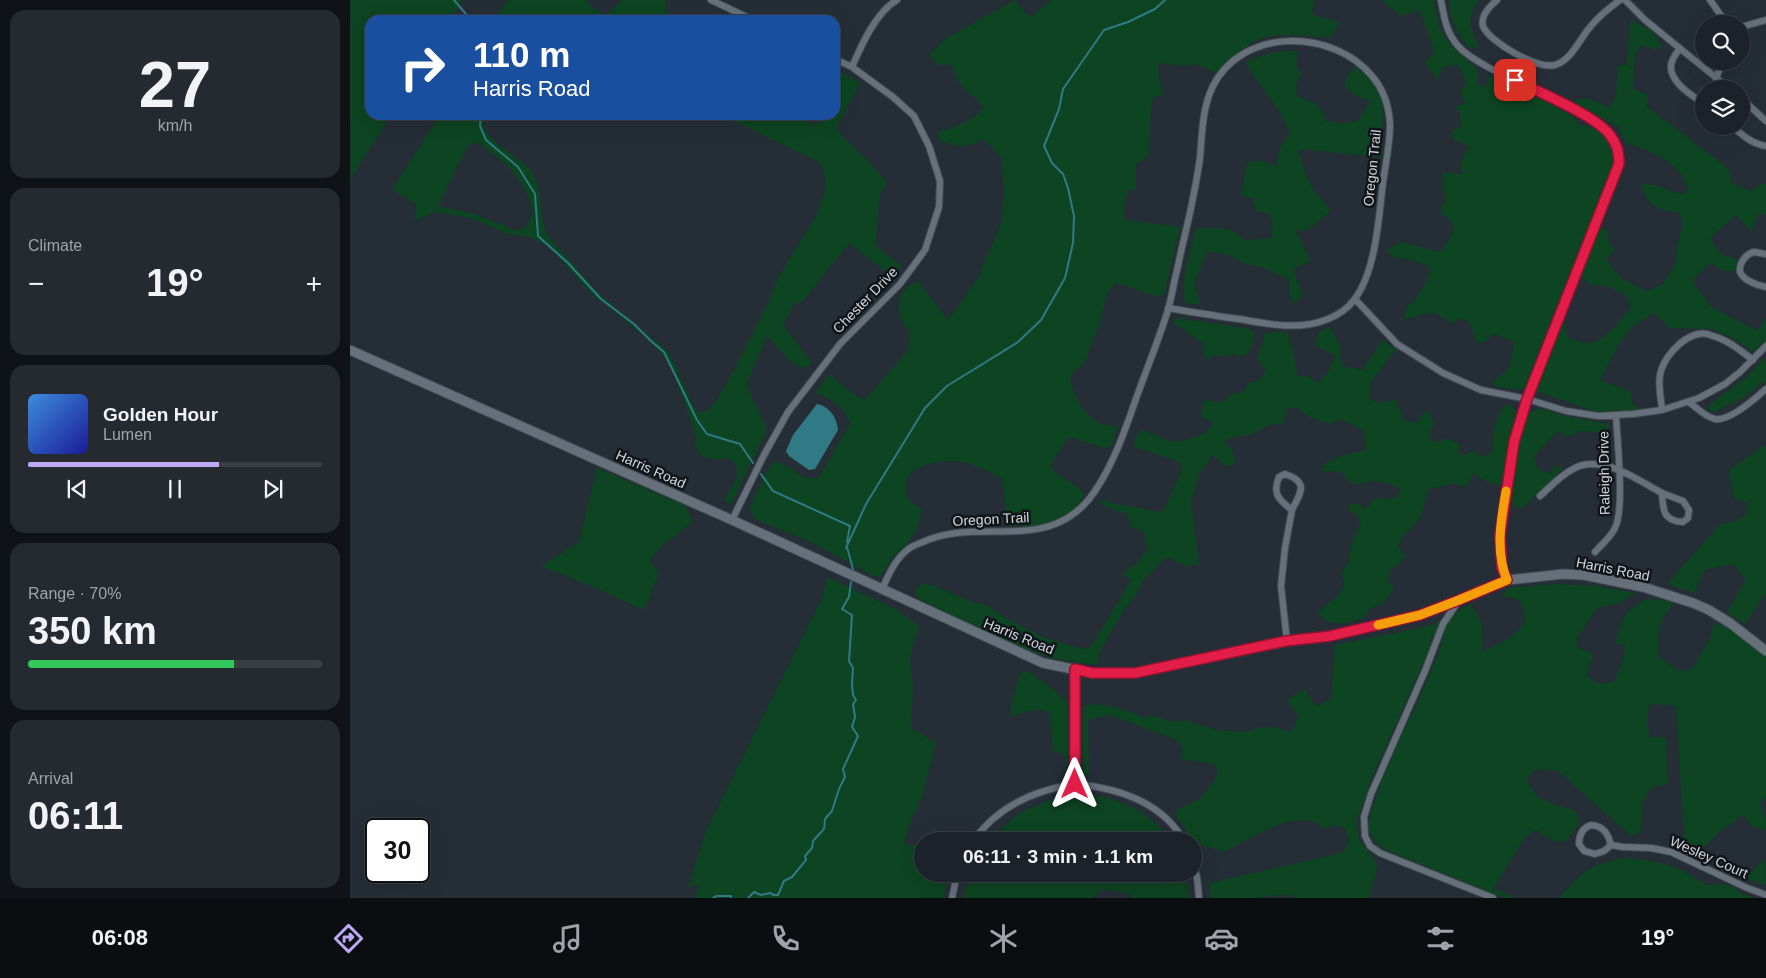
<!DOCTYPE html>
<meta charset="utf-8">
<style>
:root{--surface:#1c2229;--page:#252a31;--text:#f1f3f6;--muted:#a0a4a8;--line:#3a3f46;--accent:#bfa8f4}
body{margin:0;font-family:Helvetica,sans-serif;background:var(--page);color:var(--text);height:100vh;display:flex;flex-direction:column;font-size:19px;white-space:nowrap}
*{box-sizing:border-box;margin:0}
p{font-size:16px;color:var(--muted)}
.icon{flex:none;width:28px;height:28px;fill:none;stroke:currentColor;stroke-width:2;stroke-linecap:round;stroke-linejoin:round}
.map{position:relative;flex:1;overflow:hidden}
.side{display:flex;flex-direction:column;gap:10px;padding:10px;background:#0f1317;width:350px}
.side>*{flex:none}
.top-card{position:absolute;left:15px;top:15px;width:475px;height:105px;border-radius:15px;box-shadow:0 5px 20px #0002,0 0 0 1px var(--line);background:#1a4fa0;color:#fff;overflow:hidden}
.tools{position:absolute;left:1345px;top:15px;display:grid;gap:10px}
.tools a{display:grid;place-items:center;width:55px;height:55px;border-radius:50%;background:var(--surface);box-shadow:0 5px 20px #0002,0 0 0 1px var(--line);font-size:25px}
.speed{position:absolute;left:15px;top:818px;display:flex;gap:10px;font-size:25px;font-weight:700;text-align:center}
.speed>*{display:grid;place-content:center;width:65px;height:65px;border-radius:50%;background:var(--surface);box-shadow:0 5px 20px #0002,0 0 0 1px var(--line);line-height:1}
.speed .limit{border:2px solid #111;border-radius:8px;background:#fff;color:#111}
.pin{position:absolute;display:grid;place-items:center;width:42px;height:42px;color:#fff;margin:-21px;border-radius:10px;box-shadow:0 2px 8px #0006}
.me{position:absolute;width:55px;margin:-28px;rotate:0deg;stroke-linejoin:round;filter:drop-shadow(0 0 4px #0008)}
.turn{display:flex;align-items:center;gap:18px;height:105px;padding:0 25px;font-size:22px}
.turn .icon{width:65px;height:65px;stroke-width:2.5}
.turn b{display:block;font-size:35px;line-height:42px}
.big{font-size:38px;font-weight:700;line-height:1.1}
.side .card{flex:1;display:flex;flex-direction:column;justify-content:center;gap:8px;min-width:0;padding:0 18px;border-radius:15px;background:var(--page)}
.side .dial{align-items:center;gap:0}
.dial b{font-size:65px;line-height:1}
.song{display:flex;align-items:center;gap:15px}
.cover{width:60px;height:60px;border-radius:8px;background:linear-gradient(135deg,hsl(210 70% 55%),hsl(240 70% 35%))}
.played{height:5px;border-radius:2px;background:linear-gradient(90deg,var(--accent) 65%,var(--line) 65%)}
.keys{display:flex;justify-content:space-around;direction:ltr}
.heat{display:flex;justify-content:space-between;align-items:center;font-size:28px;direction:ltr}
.charge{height:8px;border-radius:4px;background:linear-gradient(90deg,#34c759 70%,var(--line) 0)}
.trip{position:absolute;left:564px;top:832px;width:288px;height:50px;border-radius:25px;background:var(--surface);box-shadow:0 5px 20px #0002,0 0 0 1px var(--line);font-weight:700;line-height:50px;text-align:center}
.tab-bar{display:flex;height:80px;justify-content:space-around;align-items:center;background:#0b0e10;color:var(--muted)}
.tab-bar .icon{width:35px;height:35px}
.tab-bar .on{color:var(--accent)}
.tab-bar b{font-size:22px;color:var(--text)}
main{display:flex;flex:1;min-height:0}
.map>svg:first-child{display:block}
</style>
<main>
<section class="side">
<div class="card dial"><b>27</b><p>km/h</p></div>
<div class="card"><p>Climate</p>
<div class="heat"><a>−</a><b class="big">19°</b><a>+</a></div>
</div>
<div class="card">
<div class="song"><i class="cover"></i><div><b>Golden Hour</b><p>Lumen</p></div></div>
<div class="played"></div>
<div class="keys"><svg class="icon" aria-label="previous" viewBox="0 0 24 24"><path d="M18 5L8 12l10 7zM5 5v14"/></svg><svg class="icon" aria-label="pause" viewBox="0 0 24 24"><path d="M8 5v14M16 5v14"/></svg><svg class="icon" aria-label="next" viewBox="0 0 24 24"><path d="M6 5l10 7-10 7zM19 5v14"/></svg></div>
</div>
<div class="card"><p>Range · 70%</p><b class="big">350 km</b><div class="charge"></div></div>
<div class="card"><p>Arrival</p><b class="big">06:11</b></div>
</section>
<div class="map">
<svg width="1416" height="898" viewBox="0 0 1416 898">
<rect width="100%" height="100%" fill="#252e37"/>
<!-- green -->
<path fill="#0d4421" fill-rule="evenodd" d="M 0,0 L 113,0 L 100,20 L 20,20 L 20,115 L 41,115 L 0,180 Z
M 158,0 L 237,0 L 240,6 L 255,15 L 273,0 L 315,0 L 317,20 L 144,20 Z
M 665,0 L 676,14 L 682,16 L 701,0 L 965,0 L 962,12 L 964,15 L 990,22 L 980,38 C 961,36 936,33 917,37 C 897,41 880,60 866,73 L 846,64 L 834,66 L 808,63 L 809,78 L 813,94 L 803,98 L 800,121 L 799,155 L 786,164 L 786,189 L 778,191 L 774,208 L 774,220 L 830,227 L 814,294 L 808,297 L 767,283 L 758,291 L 750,322 L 735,362 L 720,376 C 723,393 731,413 749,423 C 754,425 762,426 768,427 L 761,446 L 755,448 L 719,437 L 705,457 L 700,468 L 735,493 L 726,508 L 704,521 L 684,526 L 658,526 L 652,479 C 640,472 620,462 605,461 C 589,461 560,464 556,483 C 555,489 555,495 560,501 C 563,504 569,507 572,510 L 566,531 L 556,545 L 545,555 L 529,577 L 523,576 L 465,544 L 405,519 L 399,508 L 416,473 L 425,461 L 437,466 L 453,477 L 468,479 L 500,424 C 493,405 484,400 465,393 L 479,374 L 503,394 L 515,400 L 558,350 L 560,332 C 545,314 543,291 568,281 L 598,320 L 627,280 L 652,221 L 654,191 L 652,158 L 633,139 C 620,148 603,148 589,140 L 588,132 C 606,126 621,122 634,107 L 608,82 L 602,65 L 588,65 L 579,55 L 598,37 Z
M 1031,0 L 1083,0 L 1090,29 L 1101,46 L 1128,70 L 1127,85 L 1137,86 L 1138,75 L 1160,87 L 1181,93 L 1222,116 L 1229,125 L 1242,127 L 1253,135 L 1262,147 L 1264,159 L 1261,171 L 1186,358 L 1175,390 L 1145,387 L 1142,383 L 1159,368 L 1165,342 L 1144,334 L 1134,342 L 1127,343 L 1119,322 L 1109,318 L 1101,324 C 1079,305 1079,315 1055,319 L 1054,314 L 1058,305 L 1063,303 L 1077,280 L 1081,267 L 1054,258 L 1044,258 L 1036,250 L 1051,242 L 1089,252 C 1095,246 1107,232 1102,222 C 1100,219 1095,216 1092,214 L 1091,206 L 1097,201 L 1092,188 L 1093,172 L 1112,175 L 1111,162 L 1119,146 L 1103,139 L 1102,131 L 1111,127 L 1110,114 L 1105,106 L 1116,104 L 1111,95 L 1112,88 L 1117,84 L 1108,65 L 1093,67 L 1088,80 L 1075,63 L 1085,51 L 1069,10 L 1051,16 Z
M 1100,0 L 1129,0 C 1116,19 1120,27 1129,47 L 1119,48 C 1108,34 1098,19 1100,0 Z
M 1280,20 L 1300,29 L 1312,46 L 1306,50 L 1291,45 L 1285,55 L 1283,89 L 1298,95 L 1296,106 L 1379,169 L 1382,183 L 1401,191 L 1410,184 L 1416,184 L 1416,215 L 1408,213 L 1401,232 L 1386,215 L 1360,238 L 1370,254 L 1388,260 L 1387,271 L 1371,270 L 1360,263 L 1342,280 L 1360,306 L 1408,331 L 1416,316 L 1416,339 L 1405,352 L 1380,337 L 1362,329 L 1320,328 L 1304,313 L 1283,326 L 1270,342 L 1250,380 L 1281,392 L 1283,405 L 1295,409 L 1246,412 L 1186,391 L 1199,352 L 1213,319 L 1218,338 C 1223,339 1229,342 1234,343 C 1254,345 1270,321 1281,307 L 1277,296 L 1257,286 L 1241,285 L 1230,276 L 1250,227 L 1258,231 L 1258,242 L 1265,249 L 1256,259 L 1271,278 L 1296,291 L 1313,284 L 1326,263 L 1327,246 L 1333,225 L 1330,212 C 1308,213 1298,204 1290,184 L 1306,185 L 1322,192 L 1334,194 L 1338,188 C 1329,161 1301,151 1276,143 L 1268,127 L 1223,102 C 1235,93 1248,103 1260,108 L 1266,95 L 1268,66 L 1277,65 Z
M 948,50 L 946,65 L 951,74 L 946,85 L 948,97 C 962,102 972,104 975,121 L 992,123 L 1007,121 L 1021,101 L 1006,96 L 994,86 L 999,74 L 1005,67 C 1015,74 1027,83 1031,95 C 1035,107 1032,143 1032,157 L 948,149 L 954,170 L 963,189 L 981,211 L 956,231 L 945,229 L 961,261 L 943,269 L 953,296 L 943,304 L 940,296 L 939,280 L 917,269 L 893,263 L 879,255 L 857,251 L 844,284 L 851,305 L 835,303 C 829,279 841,252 846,228 L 867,228 L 881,230 L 895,240 L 921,238 L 923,223 L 919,214 L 906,211 L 902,197 L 891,197 L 897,162 L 913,161 L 926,167 L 930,147 L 940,133 L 931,114 L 895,63 C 913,52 928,52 948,50 Z
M 492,72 L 510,83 L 486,128 L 495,139 L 517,160 L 537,182 L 530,195 L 525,245 L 551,266 L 548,272 L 539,274 L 499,243 L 451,303 L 445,302 L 433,325 L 462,363 L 454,369 L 441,362 L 417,336 L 396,385 L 417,429 L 381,505 L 374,500 L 387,478 L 387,465 L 378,458 L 367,460 L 353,457 L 345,447 L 346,438 L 340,418 L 322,369 L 315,358 L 298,339 L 240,292 L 198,246 L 178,236 L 168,236 L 156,233 L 120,218 L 93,213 L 85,214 L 87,207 L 81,214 L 64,221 L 66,204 L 42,190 L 90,115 L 133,115 C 128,140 168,154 181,171 C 195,190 187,218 199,237 L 249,294 L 314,348 L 322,358 L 343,406 L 348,412 L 357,411 L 365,403 L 382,374 L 419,301 L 429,276 L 468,213 L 474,194 L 476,180 L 472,165 L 465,160 L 371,115 L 445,115 L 463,125 L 469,123 L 473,115 L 485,115 L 485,87 ZM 127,142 C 153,160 177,180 183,214 L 177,225 L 172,229 L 164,230 L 125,214 L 88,206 L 118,145 Z
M 827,318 L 896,328 L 904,332 L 903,343 L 898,353 L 890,357 L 885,354 L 873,356 L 864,355 L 858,360 L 853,353 L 853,344 L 823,322 Z
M 980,327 L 990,345 L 990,359 L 993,366 L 1012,370 L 1032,340 L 1046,349 L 1020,384 L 1019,398 L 1027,403 L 1046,400 L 1054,421 L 1068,422 L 1074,411 L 1080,413 L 1084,425 L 1079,433 L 1082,441 L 1089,442 L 1095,438 L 1110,444 L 1108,455 L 1114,455 L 1123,451 L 1133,457 L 1143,451 C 1141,434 1146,420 1154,405 L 1161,405 L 1167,414 L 1158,448 L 1151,485 L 1139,483 L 1123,473 L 1117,487 L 1101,483 L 1090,487 L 1079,488 L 1070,518 L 1054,535 L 1048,546 L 1056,557 L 1040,571 L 1038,579 L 1044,589 L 1033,604 L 1020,608 L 1014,618 C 996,623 981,629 968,613 L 980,601 L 988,597 L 995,584 L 991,575 L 998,562 L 1001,546 L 1011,521 L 1006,514 L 998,510 L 999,504 L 1007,503 L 1016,509 L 1025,498 L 1044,499 L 1051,489 C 1045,487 1039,483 1032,482 C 1013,478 1005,494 991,472 L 971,471 L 974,464 L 987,457 L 1015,450 L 1016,439 L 1013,430 L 988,419 L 981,424 L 961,418 L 946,407 L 937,409 L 933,424 L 919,425 L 900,435 L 879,438 L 874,442 L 882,449 L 886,462 L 879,467 L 873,464 L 862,454 L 858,462 L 849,474 L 841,503 L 849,565 L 835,566 L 816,557 L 793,581 L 785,597 L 773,611 L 750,651 L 748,664 C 683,663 625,625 568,598 L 564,592 L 572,583 L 584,586 L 622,602 L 635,604 L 654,617 L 693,637 L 732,649 L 741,647 L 781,580 L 772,574 L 787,563 L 798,548 L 793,531 L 782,528 L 777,514 L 756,507 L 749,502 L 754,500 C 767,505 773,505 786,507 C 797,509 801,513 813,511 L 832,470 L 830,462 L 784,447 L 784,438 L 792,430 C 802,432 813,440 822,441 C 834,443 858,434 864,423 L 851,416 L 854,400 L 872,403 L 881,394 L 893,392 L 899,383 L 908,381 L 916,371 L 907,359 L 915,333 L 937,332 L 945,359 L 947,375 L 960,377 L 968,383 L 977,373 L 986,356 L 965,345 L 968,333 Z
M 1416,357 L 1416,380 C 1398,395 1385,404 1363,412 L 1358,410 L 1359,405 L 1396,377 Z
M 1186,409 L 1196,409 L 1210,415 L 1258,424 L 1258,433 L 1230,431 L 1218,437 L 1208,431 L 1184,456 L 1187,468 L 1201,474 L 1206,465 L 1213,469 L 1172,508 L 1162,506 C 1161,474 1167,444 1176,414 Z
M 1416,444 L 1416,593 L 1395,624 L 1377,612 L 1396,580 L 1383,564 L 1354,570 L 1344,593 L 1317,584 L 1370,524 L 1383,522 L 1396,515 L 1397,502 L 1384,499 L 1379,470 Z
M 247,468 L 336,506 L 343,522 L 314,544 L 299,561 L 308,571 L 308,576 L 294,610 L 243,587 L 191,566 L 229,542 Z
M 477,577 L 547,610 L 569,626 L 560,657 L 563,687 L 561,728 L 586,743 L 572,796 L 558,827 L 554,843 L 572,849 L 572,874 L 597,874 L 594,898 L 345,898 L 350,884 L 338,888 L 356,831 L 473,596 Z
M 1203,584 L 1248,586 L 1285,593 L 1270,603 L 1247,608 L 1228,636 L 1226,647 L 1243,654 L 1237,676 L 1248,684 L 1264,682 L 1274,657 L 1275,645 L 1265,644 L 1272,621 L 1278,612 L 1293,600 L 1307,599 L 1323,603 C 1308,626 1306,629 1309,657 L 1328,670 L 1341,670 L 1358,643 L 1365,622 L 1380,630 L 1416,657 L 1416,796 L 1410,803 L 1416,822 L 1416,830 L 1403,827 L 1393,815 L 1368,833 L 1347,854 L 1335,850 L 1326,706 L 1300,704 L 1297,723 L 1300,737 L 1316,738 L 1318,784 L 1301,788 L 1292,804 L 1291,831 L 1282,837 L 1208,771 L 1186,769 L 1176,779 L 1185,795 L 1203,804 L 1226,811 L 1230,823 L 1216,841 L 1205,842 L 1186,830 L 1174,838 L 1144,888 L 1165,898 L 1154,898 L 1041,852 C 1030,846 1021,841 1019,828 C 1018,819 1023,807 1026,798 C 1039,757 1061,719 1078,679 C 1084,665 1091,650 1094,635 L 1082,636 L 1078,652 L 1022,777 L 1006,821 L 1009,839 L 1028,865 L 1019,898 L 947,898 C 937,891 919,897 908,898 C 893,898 877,898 861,898 L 859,883 L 979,856 L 994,851 L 999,840 L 995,828 L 983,825 L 974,829 C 971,827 968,823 964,822 C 940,812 896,841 874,852 L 847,844 L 825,816 L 828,809 L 850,799 L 864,781 L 868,771 L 864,764 L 831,759 L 833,749 L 827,740 L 759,715 L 738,720 L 739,774 L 733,775 L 733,706 L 742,704 L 759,706 L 776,710 L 791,717 L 804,716 L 823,722 L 835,720 L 866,730 L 898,732 L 910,727 L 923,727 L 941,732 L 949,717 L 937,701 L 945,694 L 956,689 L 961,700 L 967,706 L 981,699 L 985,645 L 1082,625 L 1121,604 L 1132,623 L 1133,652 L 1163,636 L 1176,620 C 1171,601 1172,599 1151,596 L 1159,588 Z
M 678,671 L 699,686 L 717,701 L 718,770 L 712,753 L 703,751 L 700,714 C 688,706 672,713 660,717 L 662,703 L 670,673 Z
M 728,793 C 770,798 795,808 822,841 L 637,841 L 669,813 L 707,797 Z
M 1273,858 C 1301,859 1333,866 1355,885 L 1377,884 L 1395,895 L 1406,898 L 1209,898 C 1233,873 1237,865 1273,858 Z
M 1415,860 L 1416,885 L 1394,878 Z
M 620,874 L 835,874 L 839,898 L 781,898 L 780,894 L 753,889 L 742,898 L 613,898 Z"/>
<!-- water -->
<path fill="#307a86" d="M 467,404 C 479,406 487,418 488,430 L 465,469 L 459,470 L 439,456 L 436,451 L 443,435 Z"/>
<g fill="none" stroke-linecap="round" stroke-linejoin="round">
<!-- stream -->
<path stroke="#307a86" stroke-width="2" d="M 104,0 L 121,20
M 131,115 L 130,126 L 136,140 L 168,167 L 185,194 L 188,236 L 218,263 L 251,299 L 284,324 L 301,341 L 314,352 L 347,420 L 357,434 L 390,444 L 403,463
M 411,474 L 423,491 L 500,526 L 497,542
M 497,547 L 503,569
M 496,548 L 516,504 L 575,408 L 597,386 L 668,342 L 691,320 L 715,278 L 723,243 L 724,216 L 718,188 L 713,174 L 702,163 L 694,146 L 709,109 L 713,89 L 754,30 L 778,22 L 805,9 L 815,0
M 363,898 L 366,896 L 381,896 L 381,898
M 398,898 L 404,892 L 411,895 L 420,893 L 424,895 L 428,895 L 434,881 L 442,877 L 456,860 L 455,856 L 462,848 L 463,841 L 474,829 L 475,819 L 482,811 L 489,789 L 495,777 L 493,769 L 508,736 L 502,727 L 505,717 L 503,704 L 506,700 L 503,695 L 502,683 L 503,668 L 499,661 L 502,615 L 492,609 L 499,597 L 501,582"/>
<!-- minor casing -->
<g stroke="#444c53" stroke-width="8">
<path id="minor" d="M 361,0 L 403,20
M 1091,0 C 1094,17 1096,32 1108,46 C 1140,81 1261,107 1269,152 C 1270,159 1268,167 1266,174 L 1177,399 L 1164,442 L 1150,536 L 1152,568 L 1157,580
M 1147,0 C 1140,6 1130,16 1133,26 C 1139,42 1188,70 1205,65 C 1222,60 1230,38 1241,26 C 1249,16 1259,8 1270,0
M 1275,0 L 1295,20 L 1380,89
M 1360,0 L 1377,24
M 1391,27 L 1416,20
M 1330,48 C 1327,53 1321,59 1321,66 C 1320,83 1342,95 1354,104
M 502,67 C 511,46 526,12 547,0
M 1366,78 L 1373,61
M 1391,98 L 1416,121
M 1382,126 C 1392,135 1402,144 1416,146
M 1416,254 C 1413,254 1407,252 1404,252 C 1395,254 1387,266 1391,274 C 1396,282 1408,285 1416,287
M 1005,299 L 1047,344 L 1093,373 L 1131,390 L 1177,399 L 1216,411 L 1248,416 L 1283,414 L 1312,410 L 1349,398 L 1375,384 L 1390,372 L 1416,346
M 1339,402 C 1347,408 1355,417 1365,419 C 1379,422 1406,398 1416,389
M 1312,410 C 1311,398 1308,386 1310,375 C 1313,358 1331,338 1348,334 C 1353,333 1359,334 1363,336 C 1378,340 1391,351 1403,360
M 935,474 C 959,482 951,492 942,510 C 929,500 922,494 929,477 Z
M 1312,493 L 1333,501 L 1339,510 L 1338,518 L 1333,522 C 1313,521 1313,510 1312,493 Z
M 1190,496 C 1200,487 1211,475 1223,469 C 1252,453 1287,480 1312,493
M 382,520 L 414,455 L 438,412 L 490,344 L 550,284 L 575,250 L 589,207 L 590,181 L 579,146 L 564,116 L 543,97 L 502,67 L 485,59
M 1245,552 C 1251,545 1261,537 1265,528 C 1275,508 1267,440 1266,415
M 532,589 C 538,576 545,560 556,551 C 560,547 567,544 573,542 C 632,515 701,557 745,491 C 764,463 776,428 787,396 C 797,368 809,339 818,310 C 822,296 824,281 828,266 C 832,245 838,224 842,203 C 845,188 848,173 850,158 C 852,135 852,110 862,88 C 891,27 982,28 1022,76 C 1034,90 1039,105 1040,124 C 1040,143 1036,163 1033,182 C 1029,216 1026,272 1004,300 C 998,308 988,315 978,319 C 949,331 919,324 889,319 C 865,316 842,312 818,308
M 1109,600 L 1093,624 L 1075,671 L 1021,794 L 1014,817 L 1015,836 L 1020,846 L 1030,853 L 1143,898
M 937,641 L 931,586 L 935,548 L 942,510
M 725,669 L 725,784 C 768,788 812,802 834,841
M 1241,825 C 1254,826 1258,834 1261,845 L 1254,851 L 1245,854 L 1234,851 L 1229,844 C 1229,835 1232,828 1241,825 Z
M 623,841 C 648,806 684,790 725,784
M 1261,845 L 1273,847 L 1301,848 L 1321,852 L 1395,887 L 1416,895
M 842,862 L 847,877 L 849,898
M 602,898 L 607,874"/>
</g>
<!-- tertiary casing -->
<g stroke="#444c53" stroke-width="11">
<path id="tertiary" d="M 0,350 L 382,520 L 693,663 L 742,673 L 785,673 L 937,641 L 980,636 L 1070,615 L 1109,600 L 1157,580 L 1213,574 L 1234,575 L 1293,587 L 1343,603 L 1359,610 L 1380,623 L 1416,651"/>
</g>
<!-- minor -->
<use href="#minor" stroke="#66707b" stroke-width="6"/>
<!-- tertiary -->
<use href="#tertiary" stroke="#66707b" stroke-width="9"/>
</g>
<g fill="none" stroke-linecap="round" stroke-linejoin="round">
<!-- route casing -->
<g stroke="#92132f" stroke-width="12">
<path id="route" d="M 725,784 L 725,669 L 742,673 L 785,673 L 936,641 L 980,636 L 1070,615 L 1109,600 L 1157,580 L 1152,568 L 1150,536 L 1164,442 L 1177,399 L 1269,164 C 1269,152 1267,144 1260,135 C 1245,115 1188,92 1165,80"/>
</g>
<!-- route -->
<use href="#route" stroke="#e11d48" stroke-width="9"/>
<!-- slow -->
<path stroke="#f59e0b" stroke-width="9" d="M 1028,625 L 1070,615 L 1109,600 L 1157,580 C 1145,551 1151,520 1156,491"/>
</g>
<g text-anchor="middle" stroke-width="5" stroke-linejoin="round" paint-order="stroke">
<!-- street labels -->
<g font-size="14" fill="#d0d6dc" stroke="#11151a">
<text transform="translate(1022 168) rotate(-84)" y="5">Oregon Trail</text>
<text transform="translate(515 300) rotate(-46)" y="5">Chester Drive</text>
<text transform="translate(301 469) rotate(24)" y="5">Harris Road</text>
<text transform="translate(1254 473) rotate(-91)" y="5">Raleigh Drive</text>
<text transform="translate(641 519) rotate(-3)" y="5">Oregon Trail</text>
<text transform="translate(1263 569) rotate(11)" y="5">Harris Road</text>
<text transform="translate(669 636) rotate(22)" y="5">Harris Road</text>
<text transform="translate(1359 857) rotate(24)" y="5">Wesley Court</text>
</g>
</g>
</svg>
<div class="tools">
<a><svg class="icon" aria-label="search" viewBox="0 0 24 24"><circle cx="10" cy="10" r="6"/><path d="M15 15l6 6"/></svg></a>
<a><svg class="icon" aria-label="layers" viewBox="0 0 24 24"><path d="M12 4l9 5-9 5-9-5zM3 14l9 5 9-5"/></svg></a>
</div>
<div class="speed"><div class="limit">30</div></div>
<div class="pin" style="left:1165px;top:80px;background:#d93025"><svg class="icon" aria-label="arrive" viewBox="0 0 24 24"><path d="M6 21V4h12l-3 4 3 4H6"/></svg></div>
<svg class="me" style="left:725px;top:784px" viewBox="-20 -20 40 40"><path d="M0-17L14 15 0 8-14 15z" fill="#e11d48" stroke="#fff" stroke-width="4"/></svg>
<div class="trip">06:11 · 3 min · 1.1 km</div>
<div class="top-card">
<div class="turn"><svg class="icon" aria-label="right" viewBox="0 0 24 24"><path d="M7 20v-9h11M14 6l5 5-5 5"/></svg><div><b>110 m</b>Harris Road</div></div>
</div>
</div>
</main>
<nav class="tab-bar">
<b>06:08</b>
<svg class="icon on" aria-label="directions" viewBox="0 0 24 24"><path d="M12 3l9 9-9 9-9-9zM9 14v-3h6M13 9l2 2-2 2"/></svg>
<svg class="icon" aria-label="music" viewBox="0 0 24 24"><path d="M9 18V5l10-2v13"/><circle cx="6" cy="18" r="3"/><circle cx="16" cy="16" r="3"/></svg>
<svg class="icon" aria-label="phone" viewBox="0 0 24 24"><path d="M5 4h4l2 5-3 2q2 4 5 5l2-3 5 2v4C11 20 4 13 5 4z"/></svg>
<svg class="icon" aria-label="climate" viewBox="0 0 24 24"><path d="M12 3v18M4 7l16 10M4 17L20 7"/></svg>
<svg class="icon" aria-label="car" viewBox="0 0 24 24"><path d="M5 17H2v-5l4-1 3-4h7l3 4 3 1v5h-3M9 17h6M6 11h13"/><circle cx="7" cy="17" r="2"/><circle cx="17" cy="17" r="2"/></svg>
<svg class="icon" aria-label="filters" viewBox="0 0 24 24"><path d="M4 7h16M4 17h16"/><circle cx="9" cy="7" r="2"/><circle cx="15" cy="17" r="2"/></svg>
<b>19°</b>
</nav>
